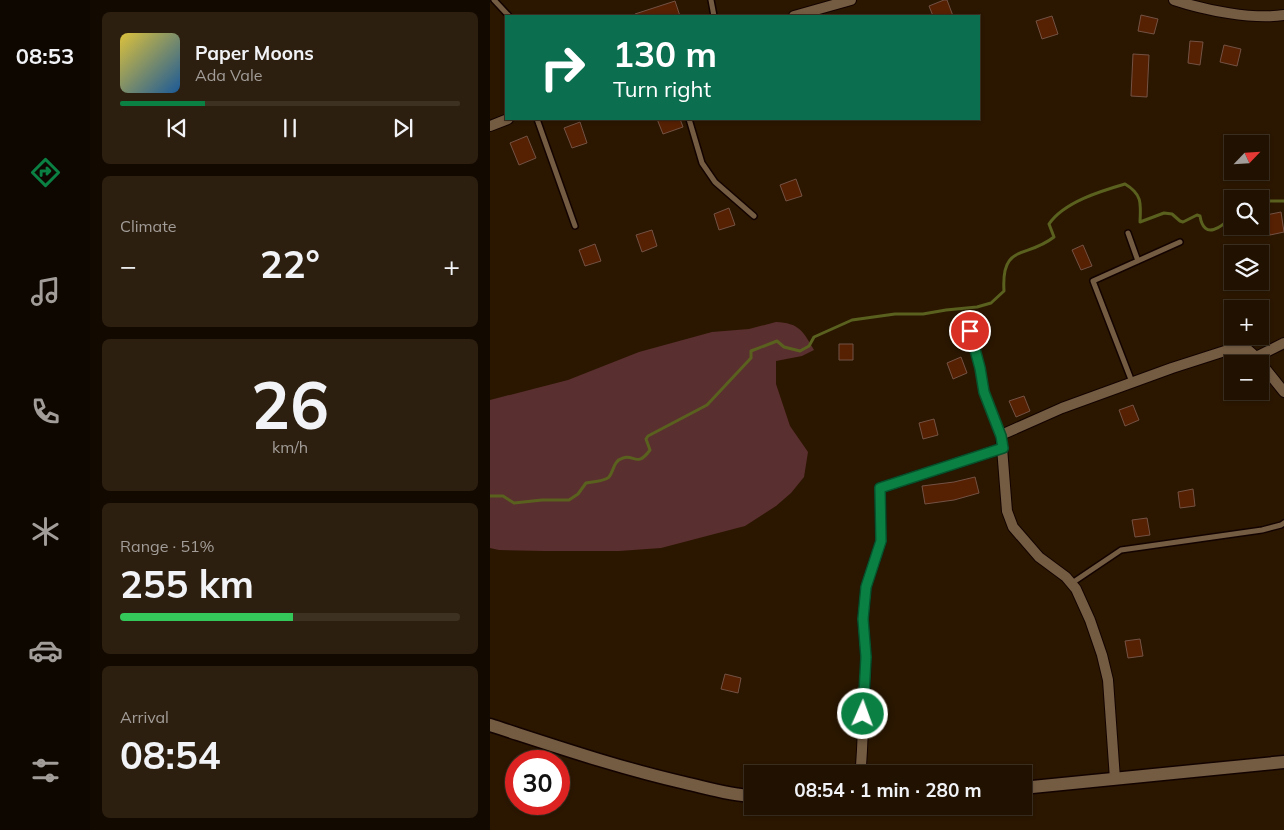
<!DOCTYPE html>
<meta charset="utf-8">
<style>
:root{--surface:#201100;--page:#2d1f0f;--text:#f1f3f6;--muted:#a29d99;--line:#3d3122;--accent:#0b8043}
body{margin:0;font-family:Mulish,sans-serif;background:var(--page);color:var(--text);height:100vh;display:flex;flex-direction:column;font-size:19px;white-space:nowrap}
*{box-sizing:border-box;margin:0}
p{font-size:16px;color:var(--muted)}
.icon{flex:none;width:28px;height:28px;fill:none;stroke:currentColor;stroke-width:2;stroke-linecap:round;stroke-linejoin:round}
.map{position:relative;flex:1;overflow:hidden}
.side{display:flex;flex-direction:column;gap:12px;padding:12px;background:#120900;width:400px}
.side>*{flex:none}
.hud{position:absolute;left:15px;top:15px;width:475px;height:105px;border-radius:0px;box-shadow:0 1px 4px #0004,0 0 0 1px var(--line);background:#0b6e4f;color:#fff;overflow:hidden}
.needle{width:32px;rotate:65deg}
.controls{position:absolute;left:734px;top:135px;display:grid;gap:10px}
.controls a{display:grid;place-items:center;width:45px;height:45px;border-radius:0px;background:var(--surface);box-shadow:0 1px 4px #0004,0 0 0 1px var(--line);font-size:25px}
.speed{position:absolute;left:15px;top:750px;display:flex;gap:10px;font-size:25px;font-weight:700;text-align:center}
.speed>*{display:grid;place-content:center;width:65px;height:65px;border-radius:50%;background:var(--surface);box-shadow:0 1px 4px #0004,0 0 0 1px var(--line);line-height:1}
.speed .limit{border:8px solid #d22;background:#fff;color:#111}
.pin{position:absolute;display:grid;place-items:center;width:42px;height:42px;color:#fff;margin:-21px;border:2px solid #fff;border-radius:50%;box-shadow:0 1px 5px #0007}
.me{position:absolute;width:55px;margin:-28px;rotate:2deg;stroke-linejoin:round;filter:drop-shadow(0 0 4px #0008)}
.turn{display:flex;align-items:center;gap:18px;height:105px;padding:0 25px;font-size:22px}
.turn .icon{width:65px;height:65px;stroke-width:2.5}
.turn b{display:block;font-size:35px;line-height:42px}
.big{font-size:38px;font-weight:700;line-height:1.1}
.side .widget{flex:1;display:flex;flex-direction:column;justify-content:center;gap:8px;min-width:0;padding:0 18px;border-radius:8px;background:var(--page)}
.side .dial{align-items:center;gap:0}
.dial b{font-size:65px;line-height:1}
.song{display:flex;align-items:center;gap:15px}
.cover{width:60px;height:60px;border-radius:8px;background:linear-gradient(135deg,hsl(50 70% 55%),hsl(210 70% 35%))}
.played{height:5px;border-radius:2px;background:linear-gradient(90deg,var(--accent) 25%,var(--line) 25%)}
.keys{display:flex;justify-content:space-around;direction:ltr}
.heat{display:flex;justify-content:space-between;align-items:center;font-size:28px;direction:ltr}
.charge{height:8px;border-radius:4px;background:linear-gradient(90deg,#34c759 51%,var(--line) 0)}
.trip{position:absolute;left:254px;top:765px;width:288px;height:50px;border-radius:0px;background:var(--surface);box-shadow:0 1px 4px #0004,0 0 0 1px var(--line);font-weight:700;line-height:50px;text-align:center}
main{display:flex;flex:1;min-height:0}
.tab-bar{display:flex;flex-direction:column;width:90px;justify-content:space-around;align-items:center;background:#0d0700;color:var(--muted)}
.tab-bar .icon{width:35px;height:35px}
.tab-bar .current{color:var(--accent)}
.tab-bar b{font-size:22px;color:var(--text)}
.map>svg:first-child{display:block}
</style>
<main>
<nav class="tab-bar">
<b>08:53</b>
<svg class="icon current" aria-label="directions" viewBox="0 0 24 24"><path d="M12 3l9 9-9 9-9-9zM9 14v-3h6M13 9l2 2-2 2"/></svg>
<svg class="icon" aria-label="music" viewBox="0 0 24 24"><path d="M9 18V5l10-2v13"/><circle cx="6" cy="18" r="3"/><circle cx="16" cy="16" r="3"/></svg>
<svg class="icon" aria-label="phone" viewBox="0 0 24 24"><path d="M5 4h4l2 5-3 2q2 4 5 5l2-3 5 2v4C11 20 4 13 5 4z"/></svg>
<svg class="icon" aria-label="climate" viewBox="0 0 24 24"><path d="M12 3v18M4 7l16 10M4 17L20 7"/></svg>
<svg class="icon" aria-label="car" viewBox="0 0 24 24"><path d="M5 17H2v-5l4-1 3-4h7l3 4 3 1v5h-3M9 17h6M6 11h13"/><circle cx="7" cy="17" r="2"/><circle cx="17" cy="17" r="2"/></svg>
<svg class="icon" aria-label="filters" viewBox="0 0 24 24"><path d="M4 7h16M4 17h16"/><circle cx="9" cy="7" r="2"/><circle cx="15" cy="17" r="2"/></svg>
</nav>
<section class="side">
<div class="widget">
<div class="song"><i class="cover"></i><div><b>Paper Moons</b><p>Ada Vale</p></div></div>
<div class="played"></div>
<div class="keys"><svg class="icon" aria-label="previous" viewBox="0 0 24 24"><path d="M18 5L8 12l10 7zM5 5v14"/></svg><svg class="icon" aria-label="pause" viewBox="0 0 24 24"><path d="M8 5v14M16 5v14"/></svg><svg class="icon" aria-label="next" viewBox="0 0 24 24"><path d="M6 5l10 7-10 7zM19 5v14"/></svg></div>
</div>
<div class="widget"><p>Climate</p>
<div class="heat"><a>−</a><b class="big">22°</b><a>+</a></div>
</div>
<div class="widget dial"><b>26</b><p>km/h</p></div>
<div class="widget"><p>Range · 51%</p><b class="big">255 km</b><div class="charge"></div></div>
<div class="widget"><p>Arrival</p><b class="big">08:54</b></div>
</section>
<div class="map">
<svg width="794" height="830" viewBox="0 0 794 830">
<rect width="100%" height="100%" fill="#2b1700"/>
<!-- green -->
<path fill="#5a2f2f" d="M 286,322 C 309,323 313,331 324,350 L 312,356 L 286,361 L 286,384 L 300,426 L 318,452 L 314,477 L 301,493 L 286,506 L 255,526 L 171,548 L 129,551 L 55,551 L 9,550 L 0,548 L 0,400 L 78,380 L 149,352 L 222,332 L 259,329 Z"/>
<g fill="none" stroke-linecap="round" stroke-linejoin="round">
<!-- stream -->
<path stroke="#5a611f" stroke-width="3" d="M 770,201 L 794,201
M 0,496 L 13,496 L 24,503 L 52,500 L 79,500 L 88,494 L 96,483 C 103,481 114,482 119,477 C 124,471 123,461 133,458 C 144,454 147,468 160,450 L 156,439 L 158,436 L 217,405 L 261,358 L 261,351 L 287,341 L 294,347 L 310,351 L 319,346 L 324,337 L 362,320 L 405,314 L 433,314 L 456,310 L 487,307 L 501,303 L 514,291 C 511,243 536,259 564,237 L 559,224 C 574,202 611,191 635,184 C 652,194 651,203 650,222 L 674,213 L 682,214 L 690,221 L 693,222 L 707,215 L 710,216 C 714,241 732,227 742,216"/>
</g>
<!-- building -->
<path fill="#562003" stroke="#735244" d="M 454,0 L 457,0 L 463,16 L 443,16 L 439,6 Z
M 185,1 L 190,16 L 145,16 L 145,14 Z
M 651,15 L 668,19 L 664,34 L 648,31 Z
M 562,16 L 568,34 L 552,39 L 546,21 Z
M 700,41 L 713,42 L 710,65 L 698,63 Z
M 734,45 L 751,49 L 747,66 L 730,62 Z
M 643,54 L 659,55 L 657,97 L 641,96 Z
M 167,119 L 190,119 L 193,127 L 173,134 Z
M 90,122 L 97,143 L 82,148 L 74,128 Z
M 37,136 L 46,158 L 29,165 L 20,143 Z
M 306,179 L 312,196 L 296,201 L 290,185 Z
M 239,208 L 245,225 L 229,230 L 224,214 Z
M 791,212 L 794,232 L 780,235 L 776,215 Z
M 162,230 L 167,246 L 152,252 L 146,235 Z
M 105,244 L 111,261 L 95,266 L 89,250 Z
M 593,245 L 602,266 L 591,270 L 582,250 Z
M 349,344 L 363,344 L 363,360 L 349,360 Z
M 471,357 L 477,373 L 463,379 L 457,363 Z
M 534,396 L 540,411 L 526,417 L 519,401 Z
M 643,405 L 649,420 L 635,426 L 629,410 Z
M 444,419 L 448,435 L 433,439 L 429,423 Z
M 485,477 L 489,493 L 464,500 L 435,504 L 432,486 L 464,482 Z
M 703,489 L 705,506 L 690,508 L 688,492 Z
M 657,518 L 660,535 L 645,537 L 642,520 Z
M 650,639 L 653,656 L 638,658 L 635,641 Z
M 235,674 L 251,678 L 248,693 L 231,689 Z"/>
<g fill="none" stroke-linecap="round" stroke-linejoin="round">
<!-- service casing -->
<g stroke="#130300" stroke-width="8">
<path id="service" d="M 4,0 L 19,16
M 221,0 L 224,16
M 47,119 L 85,226
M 199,119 L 212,163 L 225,182 L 264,216
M 638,233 L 648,261
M 480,331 L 490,369 L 494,392 L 511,435
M 642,382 L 603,281 L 690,242
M 582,583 L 631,550 L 772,530 L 791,525 L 794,523"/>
</g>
<!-- minor casing -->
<g stroke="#130300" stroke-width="12">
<path id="minor" d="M 684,0 C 714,10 763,20 794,15
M 304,16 L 361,0
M 0,126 L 18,119
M 766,357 L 794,343
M 366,774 L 371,766 L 372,750 L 376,657 L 373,619 L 376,587 L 391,541 L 390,488 L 513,448
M 625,779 L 618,680 L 612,655 L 600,620 L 586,589 L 576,577 L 549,557 L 523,527 L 517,511 L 511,435 L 572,408 L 682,368 L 738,350 L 757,349 L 766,357 L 794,392"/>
</g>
<!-- tertiary casing -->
<g stroke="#130300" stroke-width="15">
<path id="tertiary" d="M 0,725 C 65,746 129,768 195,783 C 217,788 240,795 262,796
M 532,788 L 794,762"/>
</g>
<!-- service -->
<use href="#service" stroke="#745c42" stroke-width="5"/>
<!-- minor -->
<use href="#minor" stroke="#745c42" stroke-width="10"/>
<!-- tertiary -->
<use href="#tertiary" stroke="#745c42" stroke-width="12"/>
</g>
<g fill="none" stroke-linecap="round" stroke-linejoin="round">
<!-- route casing -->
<g stroke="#07532c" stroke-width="12">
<path id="route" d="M 373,714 L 376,657 L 373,619 L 376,587 L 391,541 L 390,488 L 513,448 L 511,436 L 494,392 L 490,368 L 480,331"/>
</g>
<!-- route -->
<use href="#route" stroke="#0b8043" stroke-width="9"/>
</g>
</svg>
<div class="controls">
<a><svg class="needle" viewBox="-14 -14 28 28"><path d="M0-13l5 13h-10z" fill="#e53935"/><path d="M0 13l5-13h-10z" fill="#a29d99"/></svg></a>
<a><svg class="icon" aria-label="search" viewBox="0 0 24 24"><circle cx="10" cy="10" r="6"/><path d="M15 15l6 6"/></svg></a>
<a><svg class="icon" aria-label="layers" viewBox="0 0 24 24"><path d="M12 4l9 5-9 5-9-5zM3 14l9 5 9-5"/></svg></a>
<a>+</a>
<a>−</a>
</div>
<div class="speed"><div class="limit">30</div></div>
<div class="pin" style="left:480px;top:331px;background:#d93025"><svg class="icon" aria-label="arrive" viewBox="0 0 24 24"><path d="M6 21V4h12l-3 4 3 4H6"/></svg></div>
<svg class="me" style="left:373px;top:714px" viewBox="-20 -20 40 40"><circle r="17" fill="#0b8043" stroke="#fff" stroke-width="3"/><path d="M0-11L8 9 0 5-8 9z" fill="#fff"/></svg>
<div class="trip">08:54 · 1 min · 280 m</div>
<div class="hud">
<div class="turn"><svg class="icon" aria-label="right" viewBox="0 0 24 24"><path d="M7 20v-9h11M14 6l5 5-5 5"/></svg><div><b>130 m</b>Turn right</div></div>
</div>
</div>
</main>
